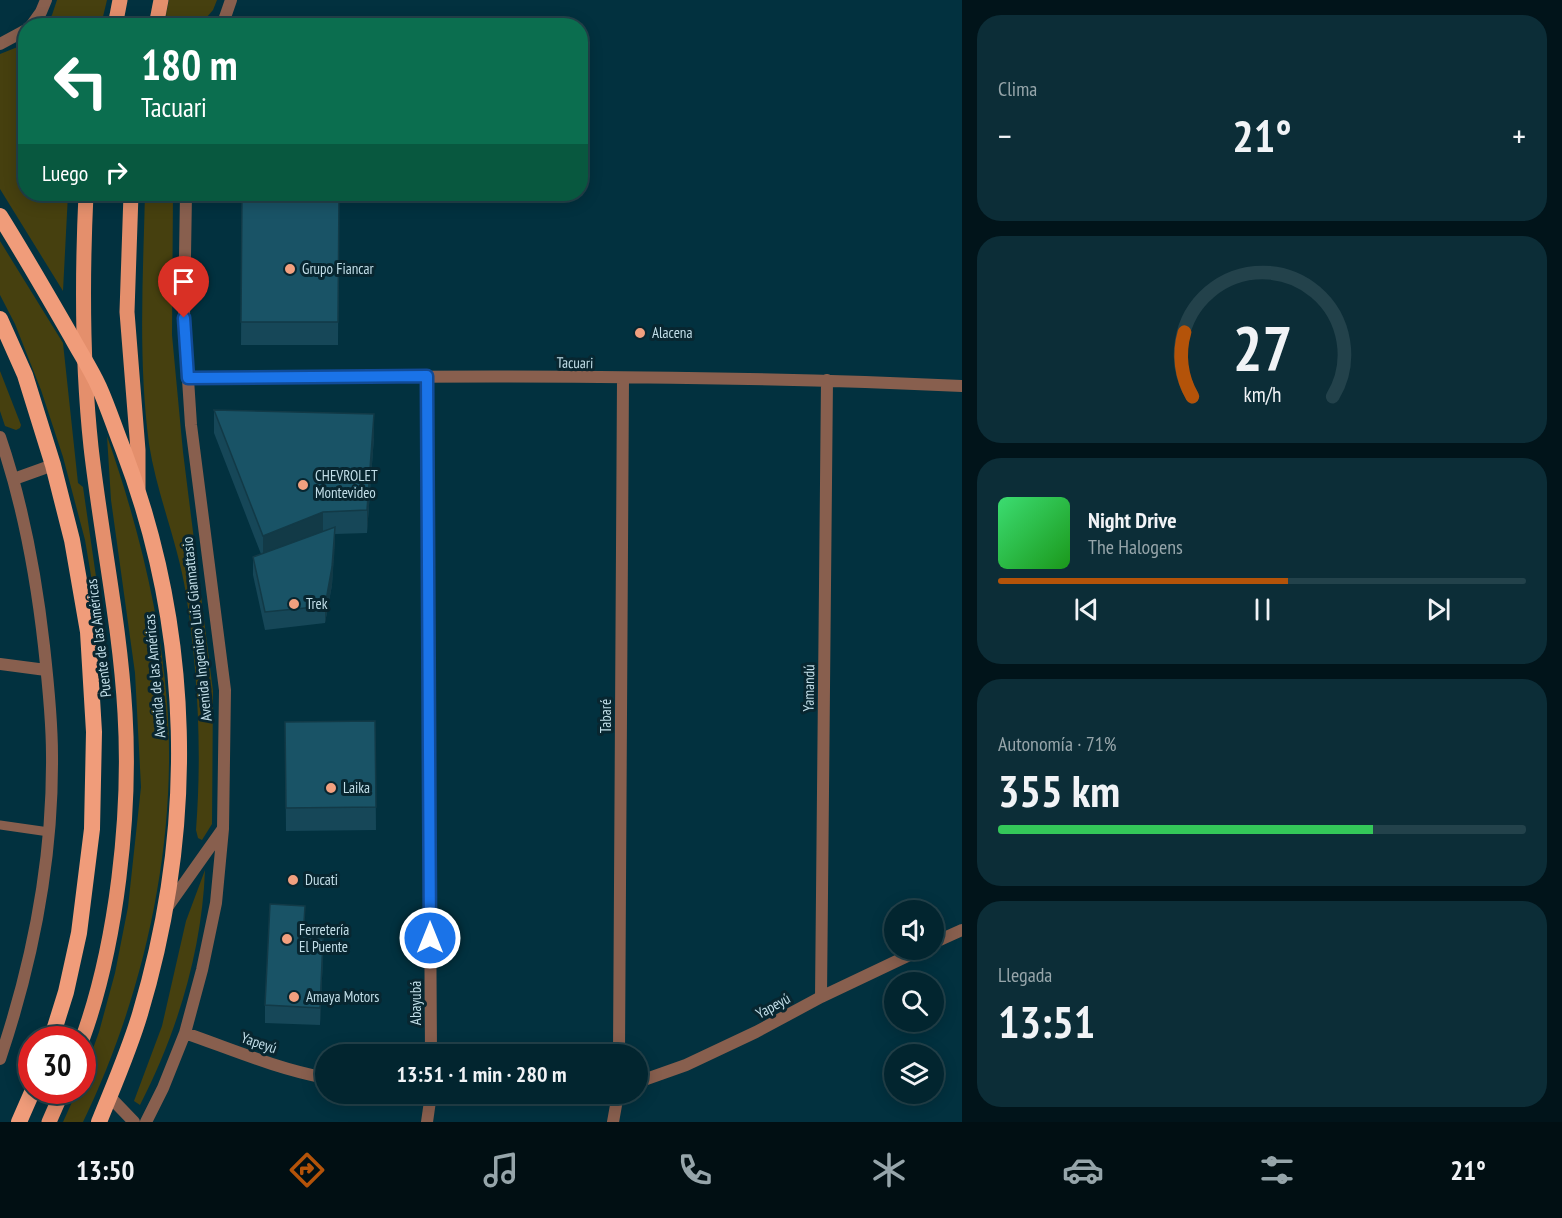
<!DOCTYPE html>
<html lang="es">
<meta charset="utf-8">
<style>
:root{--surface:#02252f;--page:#0c2d37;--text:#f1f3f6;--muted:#96a5aa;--line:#23424b;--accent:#b45309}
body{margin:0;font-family:"PT Sans Narrow",sans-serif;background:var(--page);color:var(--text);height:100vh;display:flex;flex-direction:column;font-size:22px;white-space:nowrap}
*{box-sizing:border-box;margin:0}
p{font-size:20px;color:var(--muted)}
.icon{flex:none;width:33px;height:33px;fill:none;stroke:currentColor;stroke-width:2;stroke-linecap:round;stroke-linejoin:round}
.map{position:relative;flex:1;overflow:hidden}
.sheet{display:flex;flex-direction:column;gap:15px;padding:15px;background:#01141a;width:600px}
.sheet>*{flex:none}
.banner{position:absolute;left:18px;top:18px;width:570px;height:183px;border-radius:24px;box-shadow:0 3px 15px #0003,0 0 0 2px var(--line);background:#0b6e4f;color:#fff;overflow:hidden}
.controls{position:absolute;left:884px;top:900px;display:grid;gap:12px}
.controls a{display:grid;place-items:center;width:60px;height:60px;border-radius:50%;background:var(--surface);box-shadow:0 3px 15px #0003,0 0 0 2px var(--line);font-size:30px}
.speed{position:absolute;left:18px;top:1026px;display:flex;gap:12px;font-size:30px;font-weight:700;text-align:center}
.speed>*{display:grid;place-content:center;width:78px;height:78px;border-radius:50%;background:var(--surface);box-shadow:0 3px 15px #0003,0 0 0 2px var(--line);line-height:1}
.speed .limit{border:9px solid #d22;background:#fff;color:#111}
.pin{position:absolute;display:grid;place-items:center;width:51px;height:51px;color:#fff;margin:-62px -26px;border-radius:50% 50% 50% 0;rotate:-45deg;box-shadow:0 0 6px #0007}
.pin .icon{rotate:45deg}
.me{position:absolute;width:66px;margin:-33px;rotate:0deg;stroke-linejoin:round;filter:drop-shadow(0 0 4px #0008)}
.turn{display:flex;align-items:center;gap:21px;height:126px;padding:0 24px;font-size:27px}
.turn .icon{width:78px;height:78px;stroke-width:2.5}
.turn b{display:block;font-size:42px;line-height:51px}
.then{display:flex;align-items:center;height:57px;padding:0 24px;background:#0003;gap:12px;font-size:22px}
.big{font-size:45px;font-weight:700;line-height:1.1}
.sheet .tile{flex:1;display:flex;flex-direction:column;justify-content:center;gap:9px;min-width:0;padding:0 21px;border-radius:24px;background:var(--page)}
.sheet .dial{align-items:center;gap:0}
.dial svg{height:156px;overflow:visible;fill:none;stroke:var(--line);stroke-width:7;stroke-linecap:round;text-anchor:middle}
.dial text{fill:var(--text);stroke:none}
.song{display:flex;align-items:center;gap:18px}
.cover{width:72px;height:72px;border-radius:9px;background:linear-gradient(135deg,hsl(140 70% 55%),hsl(120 70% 35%))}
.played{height:6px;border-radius:3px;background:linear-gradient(90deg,var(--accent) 55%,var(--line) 55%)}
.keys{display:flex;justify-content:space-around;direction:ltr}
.heat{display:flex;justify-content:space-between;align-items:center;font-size:33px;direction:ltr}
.charge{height:9px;border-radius:4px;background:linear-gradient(90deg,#34c759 71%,var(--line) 0)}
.trip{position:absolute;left:315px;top:1044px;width:333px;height:60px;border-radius:30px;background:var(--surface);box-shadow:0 3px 15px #0003,0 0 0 2px var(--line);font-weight:700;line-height:60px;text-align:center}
.menu{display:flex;height:96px;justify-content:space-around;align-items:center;background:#010f13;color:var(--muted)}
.menu .icon{width:42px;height:42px}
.menu .active{color:var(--accent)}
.menu b{font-size:27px;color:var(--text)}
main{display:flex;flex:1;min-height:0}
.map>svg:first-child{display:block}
</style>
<main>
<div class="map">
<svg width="962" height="1122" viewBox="0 0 962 1122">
<rect width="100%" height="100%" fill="#02313f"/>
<!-- green -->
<path fill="#46400f" d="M 57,0 L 107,0 L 101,25 L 45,25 L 52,15 Z
M 169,0 L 217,0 L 213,10 L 200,25 L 169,26 L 166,14 Z
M 25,44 L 26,194 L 68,194 L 63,291 L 0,189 L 0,54 Z
M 145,194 L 173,194 L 172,335 L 183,452 L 213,691 L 212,824 L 202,840 L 198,838 L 196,830 C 202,751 198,672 186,594 C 178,543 157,495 149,444 C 138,360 143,277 145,194 Z
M 0,241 L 63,343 L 78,483 L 83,487 L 101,611 L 97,611 L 85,540 L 63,457 L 41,390 L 15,324 L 0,295 Z
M 0,371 L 21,425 L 20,428 L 16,430 L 5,426 L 0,411 Z
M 107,436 C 137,522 160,612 167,702 C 178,843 144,996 83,1122 L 63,1122 L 77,1091 L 82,1090 L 83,1076 L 99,1032 L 115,973 L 128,907 L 141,787 L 135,673 L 111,500 Z
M 205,870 C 202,951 177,1033 140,1105 L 134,1101 L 162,1026 L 186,921 Z"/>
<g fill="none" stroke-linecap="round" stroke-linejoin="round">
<!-- service -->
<path stroke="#885f4e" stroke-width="9" d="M 0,825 L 49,832"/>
<!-- minor -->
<path stroke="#885f4e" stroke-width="12" d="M 31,26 L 41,12 L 46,0
M 222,26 L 231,0
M 0,44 L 26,30
M 427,376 L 431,1054
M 188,378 C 446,376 704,374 962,386
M 0,437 C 23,504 36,575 44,646 C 48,682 52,718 52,755 C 53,858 33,961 0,1059
M 14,479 L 53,465
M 0,664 L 46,670
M 166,909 L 222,830
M 933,943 L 962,930
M 821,997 L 827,380
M 185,1033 C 231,1049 277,1069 326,1078
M 619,1054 L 623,379
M 638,1082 L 686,1065 L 756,1032 L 821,997 L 920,950
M 413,1094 C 466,1103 522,1100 576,1094
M 109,1096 L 134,1122
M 146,1122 L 163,1088 L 185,1033 L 202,970 L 216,903 L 223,829 L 225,690 L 191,425 L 184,318 L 186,194
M 427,1122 L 431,1094
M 613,1122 L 618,1094"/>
<!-- primary -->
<path stroke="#e48f6c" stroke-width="15" d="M 115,26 L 120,0
M 156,26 L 161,0
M 131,194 L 127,312 L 138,450 L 138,488
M 82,1040 C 117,944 131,814 125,713 C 120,624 101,536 91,447 C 82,363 82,278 86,194
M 49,1122 L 63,1090"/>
<!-- trunk -->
<path stroke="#f09c7a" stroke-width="16" d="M 0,216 C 25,256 48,296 71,336 C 80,353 91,369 99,387 C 108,407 115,429 123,449 C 193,633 196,827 140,1014 C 129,1051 113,1087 99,1122
M 0,319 L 25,375 L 53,465 L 72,540 L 88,632 L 94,732 L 92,829 L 79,933 L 66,992 L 51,1040
M 19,1122 L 33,1090"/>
</g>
<!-- wall -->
<path fill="#164758" d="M 242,194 L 339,194 L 338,345 L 241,345 Z
M 214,410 L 374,437 L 367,533 L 335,534 L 332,585 L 325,623 L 265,630 L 253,575 L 253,557 L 261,554 L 214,433 Z
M 375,721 L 376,830 L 286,831 L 285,722 Z
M 305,923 L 304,938 L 323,956 L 320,1025 L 265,1023 L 265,1005 Z"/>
<!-- shaded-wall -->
<path fill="#123a47" d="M 374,414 L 374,437 L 367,533 L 367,510 Z
M 323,512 L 323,534 L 263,559 L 263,536 Z
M 335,527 L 335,545 L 332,585 L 325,623 L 325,606 Z
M 323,939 L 323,956 L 320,1025 L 320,1008 Z"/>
<!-- building -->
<path fill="#195366" stroke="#123a47" stroke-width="1.5" d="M 242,194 L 339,194 L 338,322 L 241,322 Z
M 214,410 L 374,414 L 367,510 L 323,512 L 263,536 Z
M 335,527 L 332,567 L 325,606 L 265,612 L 253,557 Z
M 375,721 L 376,807 L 286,808 L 285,722 Z
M 270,904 L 305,906 L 303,938 L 323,939 L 320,1008 L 265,1005 Z"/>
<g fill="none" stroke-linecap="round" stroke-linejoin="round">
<!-- route casing -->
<g stroke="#114b97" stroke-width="15">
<path id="route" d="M 184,318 L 188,378 L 427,376 L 430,938"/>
</g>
<!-- route -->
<use href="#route" stroke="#1a73e8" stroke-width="10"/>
</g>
<!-- markers -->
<g fill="#f2a07f" stroke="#082630" stroke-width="2">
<circle cx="290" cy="269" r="6"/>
<circle cx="640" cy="333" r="6"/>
<circle cx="303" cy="485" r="6"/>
<circle cx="294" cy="604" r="6"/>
<circle cx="331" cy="788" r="6"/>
<circle cx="293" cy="880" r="6"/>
<circle cx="287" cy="939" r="6"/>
<circle cx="294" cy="997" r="6"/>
</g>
<g text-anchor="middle" stroke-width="6" stroke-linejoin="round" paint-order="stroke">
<!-- poi labels -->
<g font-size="15" fill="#c2dee8" stroke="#082630" text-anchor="start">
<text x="302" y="274">Grupo Fiancar</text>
<text x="652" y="338">Alacena</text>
<text x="315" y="481">CHEVROLET<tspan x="315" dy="17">Montevideo</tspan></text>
<text x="306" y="609">Trek</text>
<text x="343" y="793">Laika</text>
<text x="305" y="885">Ducati</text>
<text x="299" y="935">Ferretería<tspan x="299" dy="17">El Puente</tspan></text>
<text x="306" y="1002">Amaya Motors</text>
</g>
<!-- street labels -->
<g font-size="15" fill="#c2dee8" stroke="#082630">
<text transform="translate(575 363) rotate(1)" y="5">Tacuari</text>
<text transform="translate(197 629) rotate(-96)" y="5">Avenida Ingeniero Luis Giannattasio</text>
<text transform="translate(99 638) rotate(-97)" y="5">Puente de las Américas</text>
<text transform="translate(155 676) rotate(-95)" y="5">Avenida de las Américas</text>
<text transform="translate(809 688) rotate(-89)" y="5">Yamandú</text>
<text transform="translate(606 716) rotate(-90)" y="5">Tabaré</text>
<text transform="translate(416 1003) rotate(-90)" y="5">Abayubá</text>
<text transform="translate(773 1006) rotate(-29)" y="5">Yapeyú</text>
<text transform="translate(259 1043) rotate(19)" y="5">Yapeyú</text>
</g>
</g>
</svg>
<div class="controls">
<a><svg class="icon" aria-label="sound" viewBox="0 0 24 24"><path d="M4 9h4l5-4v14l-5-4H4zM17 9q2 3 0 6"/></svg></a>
<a><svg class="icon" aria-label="search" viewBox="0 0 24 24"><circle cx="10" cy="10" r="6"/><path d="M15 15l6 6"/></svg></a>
<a><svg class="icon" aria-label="layers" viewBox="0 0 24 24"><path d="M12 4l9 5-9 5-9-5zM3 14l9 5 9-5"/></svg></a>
</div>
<div class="speed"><div class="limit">30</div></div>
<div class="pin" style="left:184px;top:318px;background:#d93025"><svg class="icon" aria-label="arrive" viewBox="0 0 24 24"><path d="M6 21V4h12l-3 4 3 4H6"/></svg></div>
<svg class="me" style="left:430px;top:938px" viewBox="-20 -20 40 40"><circle r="17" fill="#1a73e8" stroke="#fff" stroke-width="3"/><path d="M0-11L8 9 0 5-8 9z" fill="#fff"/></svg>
<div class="trip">13:51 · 1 min · 280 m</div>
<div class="banner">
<div class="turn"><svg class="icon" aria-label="left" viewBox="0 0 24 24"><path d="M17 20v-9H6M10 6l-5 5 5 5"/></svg><div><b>180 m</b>Tacuari</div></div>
<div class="then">Luego<svg class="icon" aria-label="right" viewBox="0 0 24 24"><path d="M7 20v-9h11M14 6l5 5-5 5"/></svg></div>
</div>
</div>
<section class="sheet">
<div class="tile"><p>Clima</p>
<div class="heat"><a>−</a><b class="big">21°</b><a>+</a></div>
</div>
<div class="tile dial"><svg viewBox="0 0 100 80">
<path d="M14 69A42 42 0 1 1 86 69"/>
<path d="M14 69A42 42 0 0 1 10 36" stroke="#b45309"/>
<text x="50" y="56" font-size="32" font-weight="700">27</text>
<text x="50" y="72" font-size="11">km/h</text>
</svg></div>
<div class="tile">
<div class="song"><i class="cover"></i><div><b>Night Drive</b><p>The Halogens</p></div></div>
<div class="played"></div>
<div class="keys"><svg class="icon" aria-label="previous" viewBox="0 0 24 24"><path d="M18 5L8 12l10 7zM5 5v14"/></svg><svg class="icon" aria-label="pause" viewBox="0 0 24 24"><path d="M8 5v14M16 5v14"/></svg><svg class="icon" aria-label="next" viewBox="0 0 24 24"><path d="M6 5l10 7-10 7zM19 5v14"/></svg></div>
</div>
<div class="tile"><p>Autonomía · 71%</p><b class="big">355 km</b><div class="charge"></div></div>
<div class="tile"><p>Llegada</p><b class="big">13:51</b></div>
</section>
</main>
<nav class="menu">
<b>13:50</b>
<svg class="icon active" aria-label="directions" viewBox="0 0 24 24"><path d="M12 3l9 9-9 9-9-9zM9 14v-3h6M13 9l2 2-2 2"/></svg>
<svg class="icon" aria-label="music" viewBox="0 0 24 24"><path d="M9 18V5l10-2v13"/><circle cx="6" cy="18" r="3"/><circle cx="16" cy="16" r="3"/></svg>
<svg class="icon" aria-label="phone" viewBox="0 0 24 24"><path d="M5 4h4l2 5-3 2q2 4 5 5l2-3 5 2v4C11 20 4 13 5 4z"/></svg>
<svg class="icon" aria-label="climate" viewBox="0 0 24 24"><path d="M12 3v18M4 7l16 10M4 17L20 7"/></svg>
<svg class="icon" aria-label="car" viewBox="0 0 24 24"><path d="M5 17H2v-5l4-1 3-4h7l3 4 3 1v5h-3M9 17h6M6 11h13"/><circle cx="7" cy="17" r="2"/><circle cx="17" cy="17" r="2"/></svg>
<svg class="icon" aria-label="filters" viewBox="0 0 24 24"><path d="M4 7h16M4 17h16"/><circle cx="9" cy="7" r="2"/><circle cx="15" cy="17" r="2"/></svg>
<b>21°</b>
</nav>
